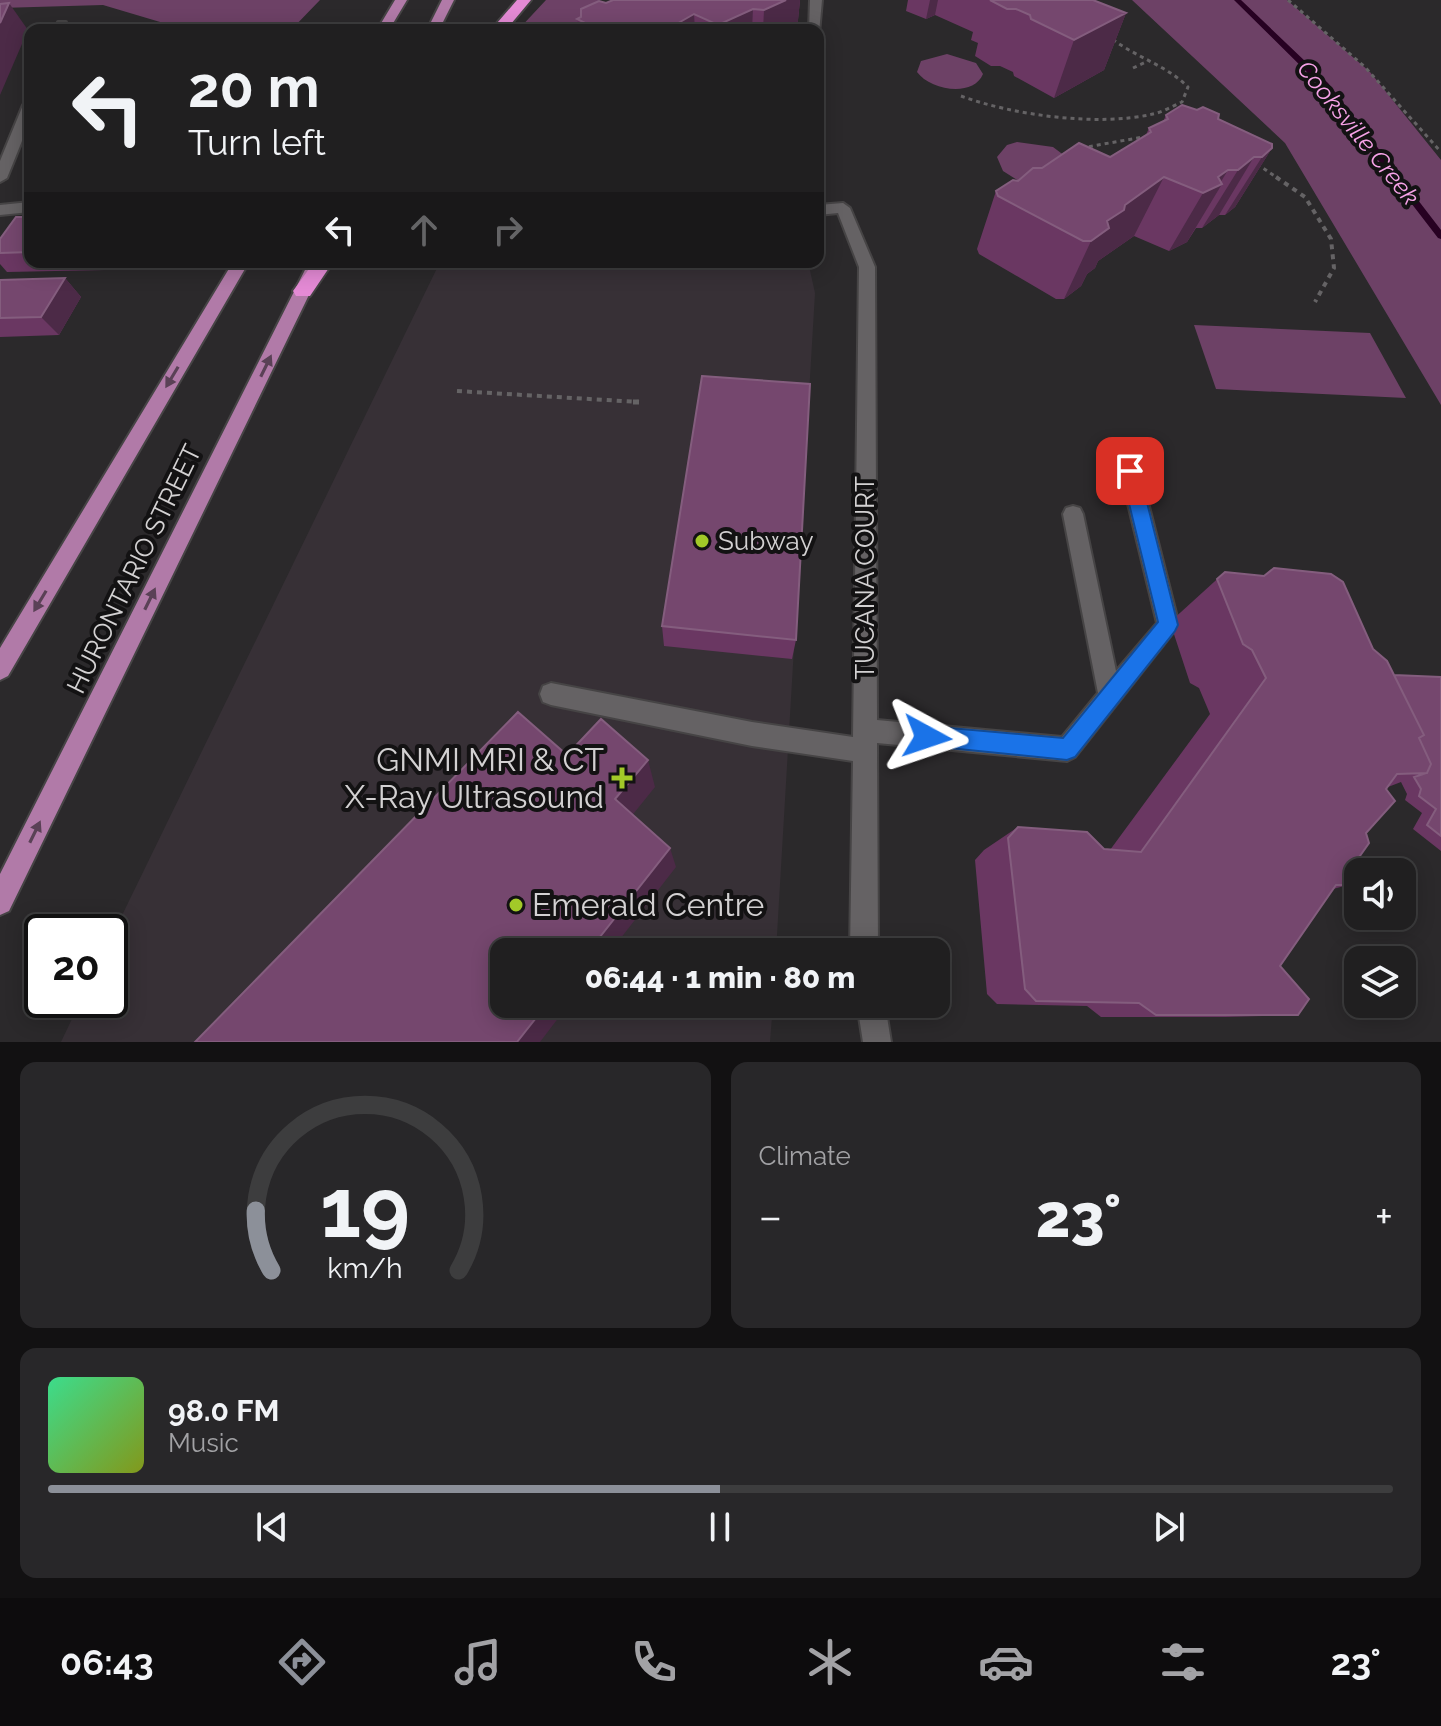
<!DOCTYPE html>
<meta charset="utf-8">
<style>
:root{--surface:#201f20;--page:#282729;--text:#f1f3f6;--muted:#a2a2a5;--line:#3d3d3e;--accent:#8c9099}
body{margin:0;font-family:Raleway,sans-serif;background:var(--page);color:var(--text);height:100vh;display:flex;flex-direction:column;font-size:30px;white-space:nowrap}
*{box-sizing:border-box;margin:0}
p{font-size:26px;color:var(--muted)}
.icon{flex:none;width:44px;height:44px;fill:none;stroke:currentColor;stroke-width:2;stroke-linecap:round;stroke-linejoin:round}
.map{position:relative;height:1042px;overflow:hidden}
.sheet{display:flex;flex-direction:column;gap:20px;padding:20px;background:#121112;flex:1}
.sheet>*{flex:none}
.guide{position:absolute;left:24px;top:24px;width:800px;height:244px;border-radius:16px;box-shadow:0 4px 20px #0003,0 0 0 2px var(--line);background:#201f20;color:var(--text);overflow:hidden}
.fabs{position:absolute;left:1344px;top:858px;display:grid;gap:16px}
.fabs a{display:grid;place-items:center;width:72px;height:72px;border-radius:16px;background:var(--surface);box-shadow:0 4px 20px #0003,0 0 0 2px var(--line);font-size:40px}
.speed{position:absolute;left:24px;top:914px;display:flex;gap:16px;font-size:40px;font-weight:700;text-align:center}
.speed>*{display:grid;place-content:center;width:104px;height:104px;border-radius:50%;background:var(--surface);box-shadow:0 4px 20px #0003,0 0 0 2px var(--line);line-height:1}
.speed .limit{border:4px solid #111;border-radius:12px;background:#fff;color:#111}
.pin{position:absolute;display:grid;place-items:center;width:68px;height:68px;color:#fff;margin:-34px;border-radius:16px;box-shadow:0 4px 12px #0006}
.me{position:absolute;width:88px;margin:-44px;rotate:95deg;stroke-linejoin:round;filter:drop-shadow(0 0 6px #0008)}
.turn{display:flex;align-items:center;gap:28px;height:168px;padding:0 32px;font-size:36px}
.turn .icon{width:104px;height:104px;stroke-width:2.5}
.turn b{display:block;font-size:56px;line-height:68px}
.lanes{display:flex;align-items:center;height:76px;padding:0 32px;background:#0003;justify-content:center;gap:40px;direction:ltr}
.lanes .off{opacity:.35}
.big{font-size:60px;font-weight:800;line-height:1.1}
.sheet .widget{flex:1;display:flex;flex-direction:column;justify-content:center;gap:12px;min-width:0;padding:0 28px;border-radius:16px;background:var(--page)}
.sheet .dial{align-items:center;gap:0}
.dial svg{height:208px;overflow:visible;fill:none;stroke:var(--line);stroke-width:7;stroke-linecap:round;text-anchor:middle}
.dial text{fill:var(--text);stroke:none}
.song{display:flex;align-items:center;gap:24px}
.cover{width:96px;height:96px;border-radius:12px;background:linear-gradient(135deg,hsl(150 70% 55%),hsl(70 70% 35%))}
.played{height:8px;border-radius:4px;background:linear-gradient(90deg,var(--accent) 50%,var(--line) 50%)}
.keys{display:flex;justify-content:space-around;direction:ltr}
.heat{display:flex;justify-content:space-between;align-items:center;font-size:44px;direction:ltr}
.sheet .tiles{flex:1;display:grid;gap:20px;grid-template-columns:1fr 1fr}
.widget:last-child{grid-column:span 2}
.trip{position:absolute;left:490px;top:938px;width:460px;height:80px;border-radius:16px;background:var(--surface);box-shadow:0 4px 20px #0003,0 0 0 2px var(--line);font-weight:800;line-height:80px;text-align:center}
.tabs{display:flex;height:128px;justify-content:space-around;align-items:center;background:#0d0c0d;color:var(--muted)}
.tabs .icon{width:56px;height:56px}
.tabs .active{color:var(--accent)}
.tabs b{font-size:36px;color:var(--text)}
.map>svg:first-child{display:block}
</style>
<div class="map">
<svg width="1441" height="1042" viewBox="0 0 1441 1042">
<rect width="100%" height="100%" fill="#2b292b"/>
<!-- built -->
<path fill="#373036" d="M 440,262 L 804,262 L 809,266 L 815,293 L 776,952 L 504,952 L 504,1004 L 773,1004 L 770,1042 L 61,1042 L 81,1000 L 110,1000 L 110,940 Z"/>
<!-- green -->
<path fill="#6d4166" d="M 0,0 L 320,0 L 291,30 L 187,30 L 103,5 L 0,8 Z
M 546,0 L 599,0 L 573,30 L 518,30 Z
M 1132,0 L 1287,0 L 1370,72 L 1441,160 L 1441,405 L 1285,143 Z
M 947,54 L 976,63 L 983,74 C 973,98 930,90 917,72 L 921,61 Z
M 1017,142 L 1053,147 L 1069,159 L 1019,181 L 1003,171 L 997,157 L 1007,145 Z
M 1194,325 L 1370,333 L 1406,398 L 1216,389 Z"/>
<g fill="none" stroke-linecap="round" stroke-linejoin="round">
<!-- stream -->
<path fill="#270122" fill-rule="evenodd" d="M 1234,0 L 1241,0 L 1328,83 L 1441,230 L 1441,239 L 1438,238 L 1322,87 Z"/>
<!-- minor casing -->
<g stroke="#464445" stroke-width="4">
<path id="minor" d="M 810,0 L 822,0 L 819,33 L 809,30 Z
M 58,22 L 66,22 L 66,30 L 54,30 Z
M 30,101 L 30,121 L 7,178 L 0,182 L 0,161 L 23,105 Z
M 30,202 L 30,212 L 0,215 L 0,205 Z
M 843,203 L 850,208 L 875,267 L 877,720 L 1062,737 L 1098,693 L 1063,514 L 1066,508 L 1073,506 L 1080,508 L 1083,514 L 1116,671 L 1157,623 L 1120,471 L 1123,466 L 1137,466 L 1140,471 L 1179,625 L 1075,757 L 1067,761 L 877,743 L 878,952 L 850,952 L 853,761 L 752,746 L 551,705 L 543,702 L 540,694 L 543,686 L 551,683 L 752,722 L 853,737 L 859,267 L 838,213 L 818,215 L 818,205 Z
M 857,1004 L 885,1004 L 891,1042 L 863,1042 Z"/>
</g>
<!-- major casing -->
<g stroke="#464445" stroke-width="4">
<path id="major" d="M 395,0 L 407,0 L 389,30 L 377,30 Z
M 442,0 L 454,0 L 439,30 L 427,30 Z
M 233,262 L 249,262 L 8,676 L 0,680 L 0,648 Z
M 309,262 L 325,262 L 9,911 L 0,915 L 0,874 Z"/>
</g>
<!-- highway casing -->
<g stroke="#464445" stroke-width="4">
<path id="highway" d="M 517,0 L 531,0 L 506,30 L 491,30 Z
M 314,262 L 333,262 L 310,296 L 296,296 L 293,291 Z"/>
</g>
<!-- path-far2 -->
<path stroke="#656365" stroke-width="3" stroke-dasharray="4 4" stroke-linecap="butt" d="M 1288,0 L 1365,67 L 1441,152
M 1133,68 L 1146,62
M 961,96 C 1012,115 1099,127 1153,114 C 1163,112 1173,106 1182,102 L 1188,87 C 1166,65 1135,57 1111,38
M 1081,148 L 1149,136
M 1257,164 L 1279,179"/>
<!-- path-far1 -->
<path stroke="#656365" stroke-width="4" stroke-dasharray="5 5" stroke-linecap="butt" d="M 1276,177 L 1305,197 L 1331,239 L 1334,268 L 1315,302
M 457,391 L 639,402"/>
<!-- path -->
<path stroke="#656365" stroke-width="5" stroke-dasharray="6 6" stroke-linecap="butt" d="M 633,402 L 639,402"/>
<!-- minor -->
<use href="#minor" fill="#656264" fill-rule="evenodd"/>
<!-- major -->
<use href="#major" fill="#b17aa8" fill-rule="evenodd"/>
<!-- highway -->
<use href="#highway" fill="#e48ad5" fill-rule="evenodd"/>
</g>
<!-- wall -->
<path fill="#6a3762" d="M 800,0 L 797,30 L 579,30 L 577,19 L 606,3 Z
M 908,0 L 1093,0 L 1126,13 L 1104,70 L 1054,98 L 1014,76 L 1013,72 L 1000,66 L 991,66 L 975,56 L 978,43 L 971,40 L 973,32 L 935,15 L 926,19 L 906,11 Z
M 1166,115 L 1218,119 L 1272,148 L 1235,207 L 1225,215 L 1219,215 L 1202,228 L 1196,228 L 1187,242 L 1169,251 L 1134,236 L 1098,261 L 1095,268 L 1087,274 L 1081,286 L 1064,299 L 1056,299 L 979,254 L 977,249 L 996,191 L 1018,181 L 1042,168 L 1110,157 L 1146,135 L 1149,128 L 1163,122 Z
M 30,217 L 30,262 L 109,262 L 105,270 L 7,272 L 0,264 L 0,239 Z
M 65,278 L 81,297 L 59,335 L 0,337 L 0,280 Z
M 1225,572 L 1373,649 L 1394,675 L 1441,677 L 1441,851 L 1413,829 L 1422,813 L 1405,800 L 1407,794 L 1401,782 L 1388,787 L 1366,833 L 1355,863 L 1348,885 L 1333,889 L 1280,966 L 1298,1015 L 1226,1017 L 1101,1017 L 1087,1006 L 997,1004 L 987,994 L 975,860 L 984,850 L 1018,827 L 1110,850 L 1210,714 L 1199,688 L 1190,683 L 1170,622 Z
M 662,626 L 796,640 L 792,659 L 664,646 Z"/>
<!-- shaded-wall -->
<path fill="#4c2a47" d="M 786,0 L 800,0 L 797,30 L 763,30 L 764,10 Z
M 930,0 L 938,0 L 935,15 L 926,19 Z
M 9,3 L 28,30 L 0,95 L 0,23 Z
M 753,9 L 752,30 L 718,30 L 718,25 Z
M 1126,13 L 1104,70 L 1054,98 L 1074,40 Z
M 694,14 L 695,30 L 666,30 Z
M 594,23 L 595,30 L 588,30 L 587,24 Z
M 1272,148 L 1235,207 L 1225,215 L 1262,157 Z
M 1254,157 L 1219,215 L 1202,228 L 1238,170 Z
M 1228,170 L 1219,185 L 1222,184 L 1187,242 L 1169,251 L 1203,193 L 1218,177 Z
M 1164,177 L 1134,236 L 1098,261 L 1095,268 L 1087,274 L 1081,286 L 1064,299 L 1091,241 L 1107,221 L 1125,205 Z
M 99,262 L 109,262 L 105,270 Z
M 65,278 L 81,297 L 59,335 L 41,317 Z
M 648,760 L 655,787 L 626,823 L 615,799 Z
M 670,848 L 676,867 L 610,952 L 588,952 Z
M 547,1004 L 569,1004 L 540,1042 L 517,1042 Z"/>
<!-- building -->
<path fill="#75476e" stroke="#845d7e" stroke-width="2" d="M 613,0 L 786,0 L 764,10 L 753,9 L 718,25 L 694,14 L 666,30 L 606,30 L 594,23 L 587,24 L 577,19 L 581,17 L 581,9 L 599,1 L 606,3 Z
M 990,0 L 1093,0 L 1126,13 L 1074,40 L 1031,19 L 1030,15 L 1016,9 L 1007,9 Z
M 9,3 L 0,23 L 0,4 Z
M 1182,105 L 1197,110 L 1203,107 L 1219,114 L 1218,119 L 1272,144 L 1272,148 L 1262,157 L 1254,157 L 1238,170 L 1228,170 L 1218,177 L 1222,184 L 1203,193 L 1164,177 L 1125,205 L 1124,210 L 1107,221 L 1109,228 L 1091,241 L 1083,241 L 998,196 L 996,191 L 1013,180 L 1018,181 L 1033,168 L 1042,168 L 1079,143 L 1110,157 L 1151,132 L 1149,128 L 1168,119 L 1166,115 Z
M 16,217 L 30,217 L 30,252 L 0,253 L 0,239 Z
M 65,278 L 41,317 L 0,318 L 0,280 Z
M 702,376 L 810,384 L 796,640 L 662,626 Z
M 1274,568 L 1331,574 L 1343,582 L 1373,649 L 1387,661 L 1424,735 L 1419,738 L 1431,764 L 1427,773 L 1397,774 L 1386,789 L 1395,801 L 1366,833 L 1369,843 L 1355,863 L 1356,875 L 1348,885 L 1336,885 L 1280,966 L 1309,999 L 1298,1015 L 1156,1015 L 1139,1003 L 1036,1001 L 1025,989 L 1008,838 L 1018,827 L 1087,832 L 1104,849 L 1141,852 L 1266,678 L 1252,650 L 1243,644 L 1217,579 L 1225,572 L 1264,576 Z
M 1394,675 L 1441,677 L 1441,836 L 1427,825 L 1436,809 L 1419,796 L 1421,789 L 1414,777 L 1427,773 L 1431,764 L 1419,738 L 1424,735 Z
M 518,712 L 567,755 L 601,719 L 648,760 L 615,799 L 670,848 L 588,952 L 504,952 L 504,1004 L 547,1004 L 517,1042 L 195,1042 Z"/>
<!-- one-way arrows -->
<defs><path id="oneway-solid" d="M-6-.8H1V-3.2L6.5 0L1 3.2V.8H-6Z" transform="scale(2)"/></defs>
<g fill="#5a4156">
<use href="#oneway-solid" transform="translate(266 366) rotate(-64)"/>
<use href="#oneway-solid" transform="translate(172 377) rotate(121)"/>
<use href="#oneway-solid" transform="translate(150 599) rotate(-64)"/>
<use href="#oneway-solid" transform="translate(40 601) rotate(121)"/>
<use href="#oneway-solid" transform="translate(35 832) rotate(-64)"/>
</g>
<!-- route -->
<path fill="#1a73e8" stroke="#114b97" stroke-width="2" d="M 1130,464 L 1139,471 L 1178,625 L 1175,631 L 1075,757 L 1067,760 L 919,745 L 916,737 L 919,729 L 927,726 L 1063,738 L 1158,622 L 1121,471 Z"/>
<!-- markers -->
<g fill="#a2c928" stroke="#131213" stroke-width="3">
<circle cx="702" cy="541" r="8"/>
<path d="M618 766h8v8h8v8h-8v8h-8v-8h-8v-8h8z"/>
<circle cx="516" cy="905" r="8"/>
</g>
<g text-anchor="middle" stroke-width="8" stroke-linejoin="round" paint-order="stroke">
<!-- far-water labels -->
<g font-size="24" font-style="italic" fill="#f6a2e7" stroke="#131213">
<text transform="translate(1358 133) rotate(51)" y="8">Cooksville Creek</text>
</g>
<!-- poi labels -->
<g font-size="26" fill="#d3d1d2" stroke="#131213" text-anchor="start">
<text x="718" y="550">Subway</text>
</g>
<!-- street labels -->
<g font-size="26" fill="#d3d1d2" stroke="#131213">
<text transform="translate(134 569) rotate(-64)" y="9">HURONTARIO STREET</text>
<text transform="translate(865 578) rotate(-90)" y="9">TUCANA COURT</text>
</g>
<!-- near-poi labels -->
<g font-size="32" fill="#d3d1d2" stroke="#131213" text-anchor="end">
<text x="604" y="771">GNMI MRI &amp; CT<tspan x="604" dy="37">X-Ray Ultrasound</tspan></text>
<text x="532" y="916" text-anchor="start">Emerald Centre</text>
</g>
</g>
</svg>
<div class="fabs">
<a><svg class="icon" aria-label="sound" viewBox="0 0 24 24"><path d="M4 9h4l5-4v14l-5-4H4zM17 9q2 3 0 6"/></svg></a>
<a><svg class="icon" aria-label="layers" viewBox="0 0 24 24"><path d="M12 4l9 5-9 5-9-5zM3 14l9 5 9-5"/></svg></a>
</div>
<div class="speed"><div class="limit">20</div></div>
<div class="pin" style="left:1130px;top:471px;background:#d93025"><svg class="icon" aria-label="arrive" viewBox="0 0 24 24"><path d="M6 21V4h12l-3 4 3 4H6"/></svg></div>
<svg class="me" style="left:927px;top:737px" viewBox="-20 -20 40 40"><path d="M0-17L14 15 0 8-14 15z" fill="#1a73e8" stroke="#fff" stroke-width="4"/></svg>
<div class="trip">06:44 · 1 min · 80 m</div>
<div class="guide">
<div class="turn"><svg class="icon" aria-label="left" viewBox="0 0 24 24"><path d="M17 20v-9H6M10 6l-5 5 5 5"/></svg><div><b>20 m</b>Turn left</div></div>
<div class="lanes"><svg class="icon" aria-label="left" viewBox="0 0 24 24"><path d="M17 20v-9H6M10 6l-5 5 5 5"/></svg><svg class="icon off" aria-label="ahead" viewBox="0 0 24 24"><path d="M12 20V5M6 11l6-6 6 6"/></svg><svg class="icon off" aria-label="right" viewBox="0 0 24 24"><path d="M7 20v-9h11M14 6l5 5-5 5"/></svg></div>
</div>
</div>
<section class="sheet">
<div class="tiles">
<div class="widget dial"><svg viewBox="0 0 100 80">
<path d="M14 69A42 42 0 1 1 86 69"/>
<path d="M14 69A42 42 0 0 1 8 46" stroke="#8c9099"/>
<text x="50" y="56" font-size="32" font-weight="700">19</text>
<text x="50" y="72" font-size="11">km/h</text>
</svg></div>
<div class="widget"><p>Climate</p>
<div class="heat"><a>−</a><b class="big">23°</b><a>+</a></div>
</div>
<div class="widget">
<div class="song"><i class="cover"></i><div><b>98.0 FM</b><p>Music</p></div></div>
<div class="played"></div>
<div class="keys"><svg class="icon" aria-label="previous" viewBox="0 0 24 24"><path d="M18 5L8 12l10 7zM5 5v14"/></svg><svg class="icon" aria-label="pause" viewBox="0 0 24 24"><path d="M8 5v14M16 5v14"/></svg><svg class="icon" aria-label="next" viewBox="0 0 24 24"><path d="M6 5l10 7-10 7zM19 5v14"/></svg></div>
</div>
</div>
</section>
<nav class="tabs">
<b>06:43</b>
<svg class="icon active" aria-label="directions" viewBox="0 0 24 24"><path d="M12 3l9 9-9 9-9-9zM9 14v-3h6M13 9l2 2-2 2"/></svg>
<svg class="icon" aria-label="music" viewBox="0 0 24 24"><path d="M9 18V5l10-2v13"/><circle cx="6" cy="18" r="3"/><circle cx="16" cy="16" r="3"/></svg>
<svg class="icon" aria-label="phone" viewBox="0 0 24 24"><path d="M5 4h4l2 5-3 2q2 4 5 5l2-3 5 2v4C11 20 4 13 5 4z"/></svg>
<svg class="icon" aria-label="climate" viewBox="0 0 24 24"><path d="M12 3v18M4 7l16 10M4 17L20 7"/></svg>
<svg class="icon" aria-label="car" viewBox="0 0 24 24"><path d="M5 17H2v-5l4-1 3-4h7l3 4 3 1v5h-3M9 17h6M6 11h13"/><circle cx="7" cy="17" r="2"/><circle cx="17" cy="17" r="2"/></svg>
<svg class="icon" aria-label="filters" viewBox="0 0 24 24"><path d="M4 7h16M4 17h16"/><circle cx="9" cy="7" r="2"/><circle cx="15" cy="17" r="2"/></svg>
<b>23°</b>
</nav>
